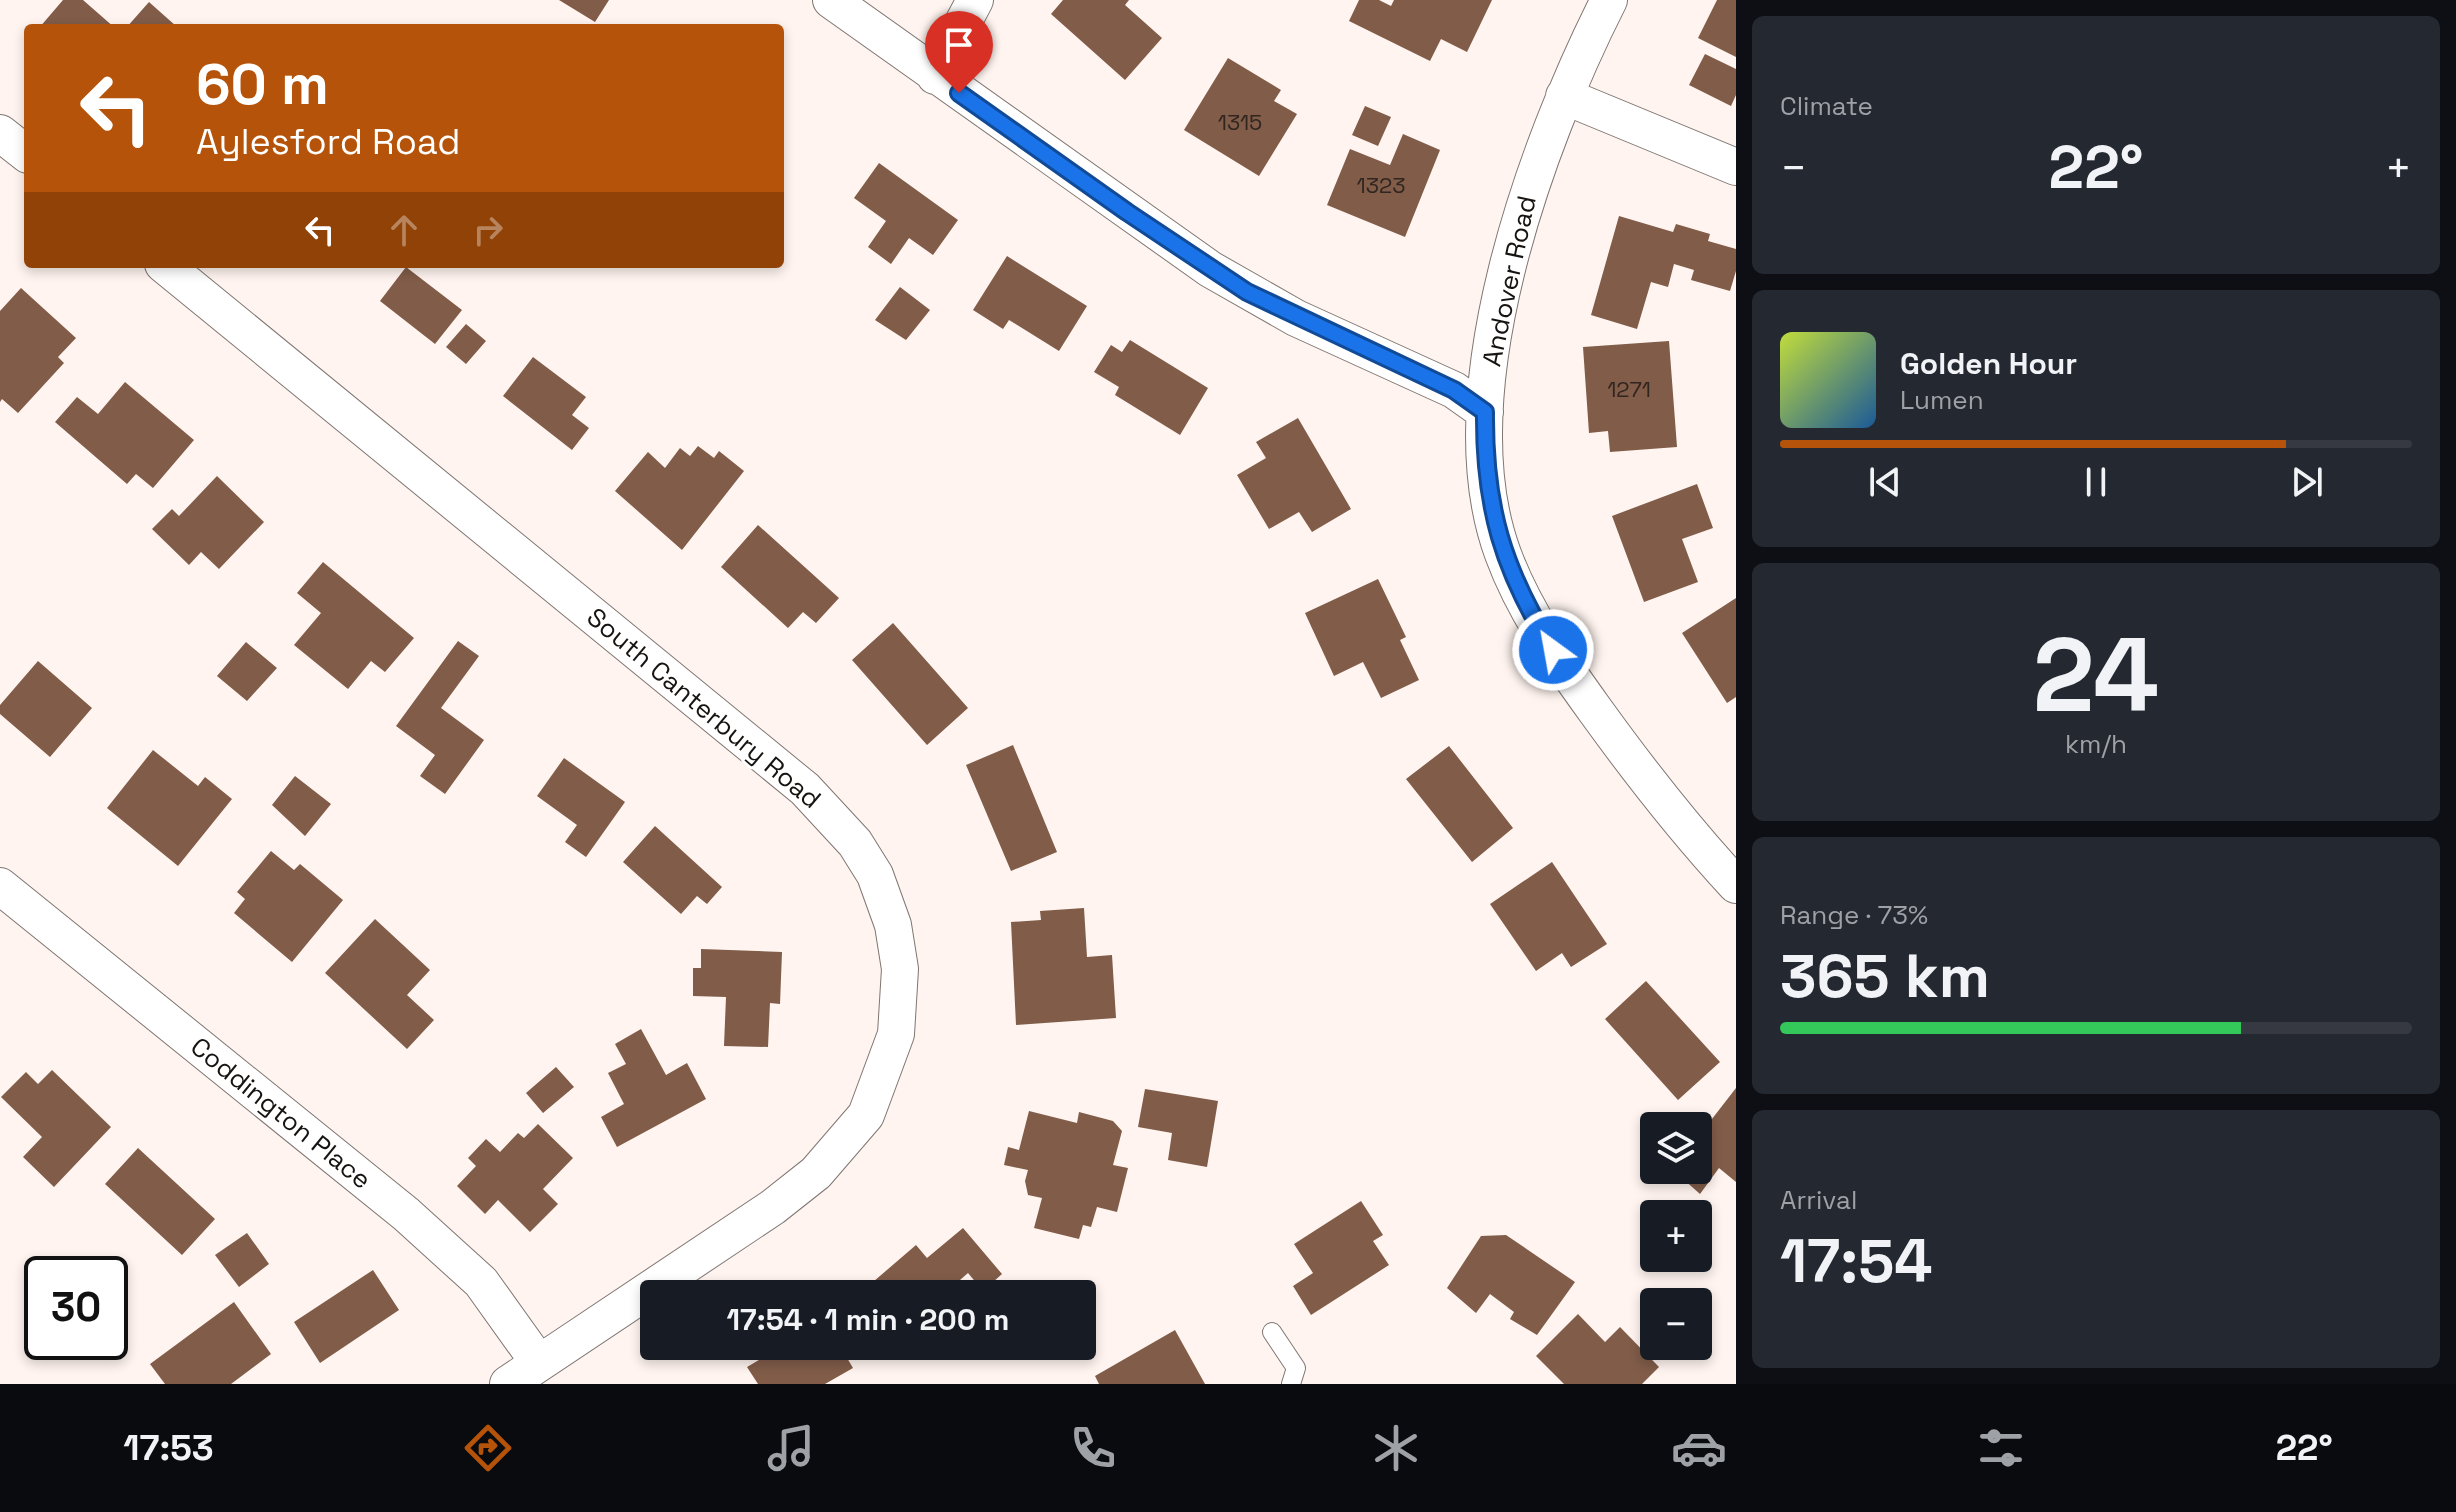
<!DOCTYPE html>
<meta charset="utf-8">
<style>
:root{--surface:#171b24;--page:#242831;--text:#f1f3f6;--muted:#9ea1a6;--line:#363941;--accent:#b45309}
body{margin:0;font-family:"Space Grotesk",sans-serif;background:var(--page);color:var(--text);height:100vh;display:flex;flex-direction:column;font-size:30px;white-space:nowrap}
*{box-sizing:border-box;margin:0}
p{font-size:26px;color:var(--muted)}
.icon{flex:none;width:44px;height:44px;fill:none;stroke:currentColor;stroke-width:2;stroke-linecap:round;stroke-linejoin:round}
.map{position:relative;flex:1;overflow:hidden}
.side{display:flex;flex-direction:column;gap:16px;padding:16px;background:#0d0f14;width:720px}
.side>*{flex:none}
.banner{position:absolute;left:24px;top:24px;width:760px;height:244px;border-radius:8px;box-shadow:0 4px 12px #0003;background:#b45309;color:#fff;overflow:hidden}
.buttons{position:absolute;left:1640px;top:1112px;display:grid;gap:16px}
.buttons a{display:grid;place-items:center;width:72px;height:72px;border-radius:8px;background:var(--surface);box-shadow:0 4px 12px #0003;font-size:40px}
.speed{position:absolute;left:24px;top:1256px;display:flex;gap:16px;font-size:40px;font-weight:700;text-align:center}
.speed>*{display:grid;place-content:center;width:104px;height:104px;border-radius:50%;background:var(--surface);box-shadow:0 4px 12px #0003;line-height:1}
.speed .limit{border:4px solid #111;border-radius:12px;background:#fff;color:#111}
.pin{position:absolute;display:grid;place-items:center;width:68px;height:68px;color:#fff;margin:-82px -34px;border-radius:50% 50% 50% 0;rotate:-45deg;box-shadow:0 0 8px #0007}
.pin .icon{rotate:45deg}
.me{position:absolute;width:88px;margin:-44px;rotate:328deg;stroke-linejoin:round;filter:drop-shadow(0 0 6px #0008)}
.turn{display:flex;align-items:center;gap:28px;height:168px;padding:0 40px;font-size:36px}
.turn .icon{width:104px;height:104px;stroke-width:2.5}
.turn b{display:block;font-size:56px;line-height:68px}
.lanes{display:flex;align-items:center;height:76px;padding:0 40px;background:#0003;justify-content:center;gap:40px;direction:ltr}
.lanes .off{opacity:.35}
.big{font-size:60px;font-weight:600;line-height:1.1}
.side .card{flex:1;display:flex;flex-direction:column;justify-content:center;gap:12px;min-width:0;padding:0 28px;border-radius:12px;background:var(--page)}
.side .dial{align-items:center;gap:0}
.dial b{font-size:104px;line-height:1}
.song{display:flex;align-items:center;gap:24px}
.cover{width:96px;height:96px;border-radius:12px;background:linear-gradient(135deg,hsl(70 70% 55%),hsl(210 70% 35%))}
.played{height:8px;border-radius:4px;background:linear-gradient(90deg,var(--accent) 80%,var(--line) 80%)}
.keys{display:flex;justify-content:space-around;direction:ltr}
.heat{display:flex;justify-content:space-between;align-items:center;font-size:44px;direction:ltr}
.charge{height:12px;border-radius:6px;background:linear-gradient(90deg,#34c759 73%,var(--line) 0)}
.trip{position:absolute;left:640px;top:1280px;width:456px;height:80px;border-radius:8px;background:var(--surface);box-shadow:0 4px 12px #0003;font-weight:600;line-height:80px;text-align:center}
.dock{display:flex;height:128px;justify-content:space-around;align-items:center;background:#090b0e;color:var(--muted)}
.dock .icon{width:56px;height:56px}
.dock .selected{color:var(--accent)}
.dock b{font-size:36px;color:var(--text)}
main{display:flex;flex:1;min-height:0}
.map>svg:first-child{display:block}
</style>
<main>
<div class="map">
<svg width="1736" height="1384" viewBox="0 0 1736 1384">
<rect width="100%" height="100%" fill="#fff4ef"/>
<!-- building -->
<path fill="#805c49" d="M 63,0 L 83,0 L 115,28 L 39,28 Z
M 559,0 L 609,0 L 595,22 Z
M 1063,0 L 1129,0 L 1125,5 L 1162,38 L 1125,80 L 1051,14 Z
M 1359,0 L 1379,0 L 1391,6 L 1394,0 L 1492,0 L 1467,52 L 1441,39 L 1430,61 L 1349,21 Z
M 1717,0 L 1736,0 L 1736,57 L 1698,38 Z
M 149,2 L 176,26 L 174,28 L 126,28 Z
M 1705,54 L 1736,69 L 1736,95 L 1731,106 L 1689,85 Z
M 1228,58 L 1281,90 L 1274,101 L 1297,114 L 1259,176 L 1184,130 Z
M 1365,106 L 1391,117 L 1378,146 L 1352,135 Z
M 1403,134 L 1440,150 L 1405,237 L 1327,205 L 1350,149 L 1390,165 Z
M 879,163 L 958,220 L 933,255 L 909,238 L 891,264 L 868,247 L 886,221 L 854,198 Z
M 1619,216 L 1673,232 L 1676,224 L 1710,234 L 1708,241 L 1736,249 L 1736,271 L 1730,291 L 1691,280 L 1694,270 L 1674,264 L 1668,287 L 1651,282 L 1637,329 L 1591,315 Z
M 1007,256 L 1087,306 L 1059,351 L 1009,320 L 1003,329 L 973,310 Z
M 406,267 L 462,310 L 435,344 L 380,301 Z
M 900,287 L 930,310 L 906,340 L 875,320 Z
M 21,288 L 76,338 L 58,357 L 64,363 L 18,413 L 2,399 L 0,402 L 0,311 Z
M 466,324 L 486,341 L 466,364 L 446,347 Z
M 1130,340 L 1208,388 L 1180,435 L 1115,395 L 1119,387 L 1094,372 L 1111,345 L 1122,352 Z
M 1669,341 L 1677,447 L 1610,452 L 1608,431 L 1589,433 L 1583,347 Z
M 533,357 L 586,397 L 572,415 L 589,428 L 572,450 L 503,396 Z
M 125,382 L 194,440 L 153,488 L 136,474 L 127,484 L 55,422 L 77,397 L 98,414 Z
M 1298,418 L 1351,509 L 1312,532 L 1299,512 L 1269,529 L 1237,475 L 1266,458 L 1256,442 Z
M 698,446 L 714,458 L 719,451 L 744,471 L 682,550 L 615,491 L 648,452 L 665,468 L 680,448 L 690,456 Z
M 217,476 L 264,522 L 219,569 L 201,552 L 189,565 L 152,529 L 172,509 L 179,516 Z
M 1697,484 L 1713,528 L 1682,539 L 1698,582 L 1644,602 L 1612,516 Z
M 758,525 L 839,598 L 816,623 L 803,612 L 788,628 L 721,567 Z
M 323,562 L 414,638 L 385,672 L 371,661 L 348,689 L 294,645 L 321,613 L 297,593 Z
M 1378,579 L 1406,637 L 1400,640 L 1419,680 L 1381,698 L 1363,662 L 1334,676 L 1305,613 Z
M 1736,598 L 1736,697 L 1727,703 L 1682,633 Z
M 893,623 L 968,708 L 927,745 L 852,660 Z
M 458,641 L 479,656 L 441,708 L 484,740 L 445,794 L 420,776 L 435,755 L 396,726 Z
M 246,642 L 277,668 L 247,701 L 217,676 Z
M 38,661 L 92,708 L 50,757 L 0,714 L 0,705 Z
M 1013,745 L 1057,852 L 1011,871 L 966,765 Z
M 1449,746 L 1513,828 L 1472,862 L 1406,779 Z
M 153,750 L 198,786 L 205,777 L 232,799 L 178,866 L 107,808 Z
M 564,758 L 625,802 L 586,857 L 565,842 L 577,825 L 537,796 Z
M 295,776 L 331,804 L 305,836 L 272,805 Z
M 655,826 L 722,887 L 707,904 L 697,896 L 681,914 L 623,862 Z
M 271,851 L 294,870 L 300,864 L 343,900 L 292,962 L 234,913 L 245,899 L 237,892 Z
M 1552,862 L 1607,944 L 1571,967 L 1562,953 L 1536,971 L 1490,904 Z
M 1084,908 L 1087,957 L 1112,955 L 1116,1018 L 1016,1025 L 1011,922 L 1041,920 L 1040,911 Z
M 375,919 L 430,970 L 407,995 L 434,1020 L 407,1049 L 325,973 Z
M 701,949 L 782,952 L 780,1004 L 770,1003 L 768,1047 L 724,1046 L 726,997 L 693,996 L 693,968 L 701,968 Z
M 1646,981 L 1720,1062 L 1678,1100 L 1605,1019 Z
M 641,1029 L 666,1075 L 687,1063 L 706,1099 L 617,1147 L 601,1117 L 624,1104 L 608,1073 L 626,1064 L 615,1044 Z
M 556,1067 L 574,1087 L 543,1113 L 526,1093 Z
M 52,1070 L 111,1127 L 54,1187 L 23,1157 L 42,1137 L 1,1097 L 26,1072 L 38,1084 Z
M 1736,1088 L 1736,1182 L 1719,1168 L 1700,1194 L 1673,1170 L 1698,1170 L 1698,1137 Z
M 1145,1089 L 1218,1101 L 1207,1167 L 1168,1160 L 1172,1133 L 1138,1127 Z
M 1029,1111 L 1077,1123 L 1079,1112 L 1113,1121 L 1122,1131 L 1113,1165 L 1128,1168 L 1117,1212 L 1097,1207 L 1091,1227 L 1083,1225 L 1079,1239 L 1034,1228 L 1042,1198 L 1028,1195 L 1025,1181 L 1028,1170 L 1004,1165 L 1008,1147 L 1019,1150 Z
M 538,1124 L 573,1158 L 543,1189 L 558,1204 L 530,1232 L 498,1200 L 485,1214 L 457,1186 L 476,1166 L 468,1158 L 486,1139 L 500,1152 L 518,1133 L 524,1138 Z
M 138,1148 L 215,1219 L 182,1255 L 105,1184 Z
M 1361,1201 L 1383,1235 L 1373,1241 L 1389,1265 L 1311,1315 L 1293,1286 L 1313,1273 L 1294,1244 Z
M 963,1228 L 1002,1274 L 983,1291 L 968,1273 L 944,1294 L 859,1294 L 916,1245 L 927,1258 Z
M 247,1233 L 269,1264 L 239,1287 L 215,1255 Z
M 1506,1235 L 1575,1282 L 1537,1335 L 1510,1319 L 1514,1312 L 1490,1294 L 1476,1313 L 1447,1288 L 1481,1236 Z
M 373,1270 L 399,1310 L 320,1363 L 294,1322 Z
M 234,1302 L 271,1354 L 231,1384 L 165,1384 L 150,1364 Z
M 1578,1314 L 1605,1342 L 1620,1327 L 1659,1367 L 1642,1384 L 1564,1384 L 1536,1356 Z
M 1175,1330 L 1205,1384 L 1099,1384 L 1095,1376 Z
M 783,1346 L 840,1346 L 853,1368 L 825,1384 L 758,1384 L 747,1367 Z"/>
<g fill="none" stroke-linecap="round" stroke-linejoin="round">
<!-- service casing -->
<g stroke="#7f7672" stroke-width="20">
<path id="service" d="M 1272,1332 L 1296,1368 L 1291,1384"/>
</g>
<!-- minor casing -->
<g stroke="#7f7672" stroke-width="38">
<path id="minor" d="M 831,0 L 1210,269 L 1296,318 L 1454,390 L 1485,412
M 1609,0 C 1536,144 1444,394 1503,554 C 1524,611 1559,660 1595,710 C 1639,771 1685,830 1736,885
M 935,76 L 975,0
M 1564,96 L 1736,167
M 0,133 L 28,155
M 163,264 L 805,789 L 855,843 L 875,875 L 893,925 L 900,969 L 896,1034 L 866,1115 L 816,1173 L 773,1207 L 508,1384
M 0,886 L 406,1214 L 481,1282 L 539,1363"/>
</g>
<!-- service -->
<use href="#service" stroke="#fff" stroke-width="18"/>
<!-- minor -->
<use href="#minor" stroke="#fff" stroke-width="36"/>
</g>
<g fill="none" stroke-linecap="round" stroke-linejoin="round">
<!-- route casing -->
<g stroke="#114b97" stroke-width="20">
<path id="route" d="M 959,93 L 1127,212 L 1247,292 L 1454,390 L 1485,412 C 1484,507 1503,570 1553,650"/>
</g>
<!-- route -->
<use href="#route" stroke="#1a73e8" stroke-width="14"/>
</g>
<g text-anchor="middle" stroke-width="6" stroke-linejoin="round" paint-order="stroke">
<!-- number labels -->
<g font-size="22" fill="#30251f">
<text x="1240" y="130">1315</text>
<text x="1381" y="193">1323</text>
<text x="1629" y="397">1271</text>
</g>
<!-- street labels -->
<g font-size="26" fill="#161311" stroke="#fff">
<text transform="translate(1509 281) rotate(-78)" y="9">Andover Road</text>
<text transform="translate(704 708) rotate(40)" y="9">South Canterbury Road</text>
<text transform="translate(281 1113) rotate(39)" y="9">Coddington Place</text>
</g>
</g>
</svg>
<div class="buttons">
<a><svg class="icon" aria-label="layers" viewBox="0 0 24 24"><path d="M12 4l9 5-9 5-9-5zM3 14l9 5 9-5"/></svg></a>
<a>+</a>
<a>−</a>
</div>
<div class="speed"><div class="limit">30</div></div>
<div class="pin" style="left:959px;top:93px;background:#d93025"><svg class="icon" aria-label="arrive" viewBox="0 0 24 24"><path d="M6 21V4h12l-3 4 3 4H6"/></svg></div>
<svg class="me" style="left:1553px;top:650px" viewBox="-20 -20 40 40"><circle r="17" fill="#1a73e8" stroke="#fff" stroke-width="3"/><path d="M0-11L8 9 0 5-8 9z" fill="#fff"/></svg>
<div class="trip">17:54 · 1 min · 200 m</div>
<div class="banner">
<div class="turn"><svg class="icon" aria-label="left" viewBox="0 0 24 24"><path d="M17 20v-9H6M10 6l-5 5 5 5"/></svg><div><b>60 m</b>Aylesford Road</div></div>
<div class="lanes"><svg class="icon" aria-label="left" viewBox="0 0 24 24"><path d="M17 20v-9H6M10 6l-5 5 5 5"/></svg><svg class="icon off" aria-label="ahead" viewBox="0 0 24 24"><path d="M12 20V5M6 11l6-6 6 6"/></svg><svg class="icon off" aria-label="right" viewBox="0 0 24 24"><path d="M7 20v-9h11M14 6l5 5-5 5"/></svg></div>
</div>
</div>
<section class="side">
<div class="card"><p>Climate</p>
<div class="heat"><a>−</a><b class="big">22°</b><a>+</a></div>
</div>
<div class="card">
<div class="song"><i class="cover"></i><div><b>Golden Hour</b><p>Lumen</p></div></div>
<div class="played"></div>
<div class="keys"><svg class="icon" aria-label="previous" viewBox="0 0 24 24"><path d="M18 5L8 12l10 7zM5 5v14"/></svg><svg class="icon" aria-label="pause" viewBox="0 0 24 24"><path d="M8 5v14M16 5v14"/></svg><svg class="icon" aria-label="next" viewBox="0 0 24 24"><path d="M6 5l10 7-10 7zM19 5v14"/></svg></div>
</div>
<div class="card dial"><b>24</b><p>km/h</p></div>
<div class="card"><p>Range · 73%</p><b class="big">365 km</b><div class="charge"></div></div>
<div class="card"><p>Arrival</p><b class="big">17:54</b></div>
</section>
</main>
<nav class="dock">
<b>17:53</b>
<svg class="icon selected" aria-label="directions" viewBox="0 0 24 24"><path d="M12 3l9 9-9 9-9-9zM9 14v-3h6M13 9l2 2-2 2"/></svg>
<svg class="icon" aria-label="music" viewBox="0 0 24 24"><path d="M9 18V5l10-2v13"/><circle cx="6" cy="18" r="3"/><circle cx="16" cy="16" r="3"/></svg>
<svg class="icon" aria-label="phone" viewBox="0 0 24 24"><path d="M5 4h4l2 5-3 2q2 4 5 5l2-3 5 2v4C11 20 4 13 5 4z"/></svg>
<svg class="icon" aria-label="climate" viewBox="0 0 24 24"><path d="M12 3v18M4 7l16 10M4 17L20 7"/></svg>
<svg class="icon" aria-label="car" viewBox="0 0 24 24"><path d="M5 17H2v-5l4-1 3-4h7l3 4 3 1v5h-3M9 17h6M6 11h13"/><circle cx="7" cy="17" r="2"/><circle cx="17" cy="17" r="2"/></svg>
<svg class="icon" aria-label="filters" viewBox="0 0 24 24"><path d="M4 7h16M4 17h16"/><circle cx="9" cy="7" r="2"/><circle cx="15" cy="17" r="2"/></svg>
<b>22°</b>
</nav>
